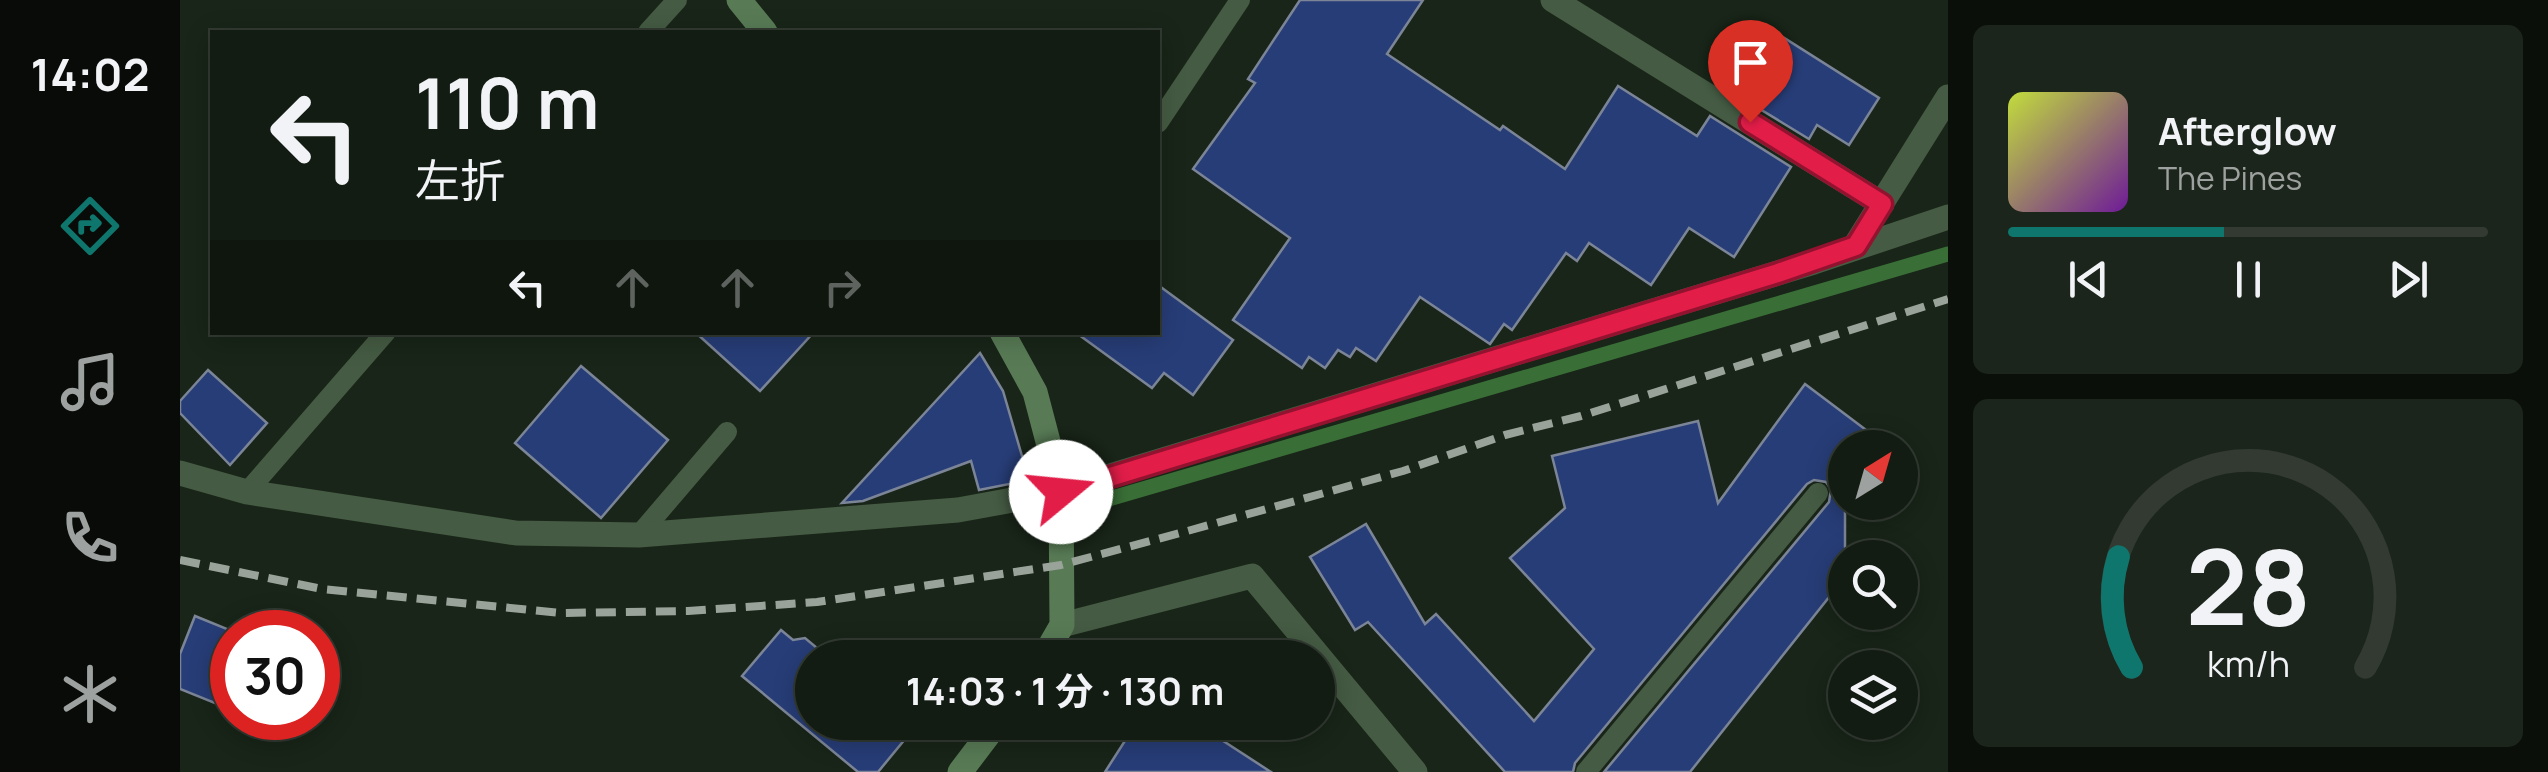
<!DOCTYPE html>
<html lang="ja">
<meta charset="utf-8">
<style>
:root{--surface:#131c12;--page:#1c251b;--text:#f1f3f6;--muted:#9da19f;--line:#323a32;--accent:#0f766e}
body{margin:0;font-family:Manrope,"Noto Sans JP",sans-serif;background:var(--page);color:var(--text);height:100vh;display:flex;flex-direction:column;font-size:38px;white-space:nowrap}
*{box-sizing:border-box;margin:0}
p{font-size:32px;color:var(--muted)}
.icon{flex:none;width:55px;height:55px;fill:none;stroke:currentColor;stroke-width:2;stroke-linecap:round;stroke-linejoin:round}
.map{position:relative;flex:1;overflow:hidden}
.sheet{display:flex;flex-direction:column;gap:25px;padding:25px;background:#0a0f0a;width:600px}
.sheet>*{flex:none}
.hud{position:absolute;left:30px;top:30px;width:950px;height:305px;border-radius:0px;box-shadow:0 5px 25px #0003,0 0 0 2px var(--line);background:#131c12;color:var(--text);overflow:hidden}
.needle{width:65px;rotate:37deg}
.tools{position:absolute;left:1648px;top:430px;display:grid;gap:20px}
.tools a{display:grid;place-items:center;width:90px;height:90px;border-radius:50%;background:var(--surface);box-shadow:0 5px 25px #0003,0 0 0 2px var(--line);font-size:50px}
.speed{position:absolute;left:30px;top:610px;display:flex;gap:20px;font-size:50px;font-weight:700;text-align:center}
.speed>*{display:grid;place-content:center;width:130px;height:130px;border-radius:50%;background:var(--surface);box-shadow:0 5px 25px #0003,0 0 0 2px var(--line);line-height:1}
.speed .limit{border:15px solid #d22;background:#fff;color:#111}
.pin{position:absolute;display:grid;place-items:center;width:85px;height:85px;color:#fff;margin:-102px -42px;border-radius:50% 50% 50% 0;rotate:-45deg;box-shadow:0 0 10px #0007}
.pin .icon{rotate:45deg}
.me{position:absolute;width:110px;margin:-55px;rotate:73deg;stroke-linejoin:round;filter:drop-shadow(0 0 8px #0008)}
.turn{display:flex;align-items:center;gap:35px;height:210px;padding:0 40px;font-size:45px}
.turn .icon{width:130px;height:130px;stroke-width:2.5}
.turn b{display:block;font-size:70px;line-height:85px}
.lanes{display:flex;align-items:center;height:95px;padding:0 40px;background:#0003;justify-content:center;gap:50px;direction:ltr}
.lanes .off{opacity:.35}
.sheet .card{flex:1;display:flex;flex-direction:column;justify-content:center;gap:15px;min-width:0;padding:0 35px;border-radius:15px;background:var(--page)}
.sheet .dial{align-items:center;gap:0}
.dial svg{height:260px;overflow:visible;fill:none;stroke:var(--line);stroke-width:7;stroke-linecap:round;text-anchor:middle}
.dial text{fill:var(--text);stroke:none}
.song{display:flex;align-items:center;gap:30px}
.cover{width:120px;height:120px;border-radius:15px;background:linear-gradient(135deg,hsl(70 70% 55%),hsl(280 70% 35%))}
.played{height:10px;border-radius:5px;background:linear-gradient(90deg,var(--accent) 45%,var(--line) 45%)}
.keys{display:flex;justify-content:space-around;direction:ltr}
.trip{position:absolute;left:615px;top:640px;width:540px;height:100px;border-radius:50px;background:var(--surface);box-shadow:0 5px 25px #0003,0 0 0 2px var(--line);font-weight:700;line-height:100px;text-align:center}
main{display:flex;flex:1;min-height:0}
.tabs{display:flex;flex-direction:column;width:180px;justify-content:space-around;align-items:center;background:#080b07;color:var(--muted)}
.tabs .icon{width:70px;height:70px}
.tabs .active{color:var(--accent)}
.tabs b{font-size:45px;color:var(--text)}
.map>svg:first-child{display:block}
</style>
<main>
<nav class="tabs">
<b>14:02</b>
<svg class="icon active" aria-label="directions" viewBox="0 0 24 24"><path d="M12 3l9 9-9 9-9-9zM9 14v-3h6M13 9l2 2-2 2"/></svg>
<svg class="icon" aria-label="music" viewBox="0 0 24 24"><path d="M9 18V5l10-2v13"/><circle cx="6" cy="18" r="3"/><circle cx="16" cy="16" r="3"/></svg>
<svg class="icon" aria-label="phone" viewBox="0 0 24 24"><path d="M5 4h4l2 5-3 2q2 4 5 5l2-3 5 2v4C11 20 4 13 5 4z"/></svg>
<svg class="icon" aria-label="climate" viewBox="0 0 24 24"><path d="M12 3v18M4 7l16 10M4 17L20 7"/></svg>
</nav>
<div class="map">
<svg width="1768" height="772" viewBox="0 0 1768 772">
<rect width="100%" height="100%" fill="#192518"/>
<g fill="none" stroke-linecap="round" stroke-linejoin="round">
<!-- stream -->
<path stroke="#396f36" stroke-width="15" d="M 915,503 L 1768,254"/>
</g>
<!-- building -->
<path fill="#273d77" stroke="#7c8597" stroke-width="2.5" d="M 1120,0 L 1243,0 L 1207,54 L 1320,130 L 1323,126 L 1385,169 L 1438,86 L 1517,136 L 1530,116 L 1611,167 L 1554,257 L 1509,228 L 1471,285 L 1409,243 L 1397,261 L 1386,253 L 1332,330 L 1324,324 L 1310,344 L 1240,297 L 1196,361 L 1176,348 L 1170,357 L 1158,350 L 1145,368 L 1129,357 L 1122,368 L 1053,320 L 1110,238 L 1013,169 L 1075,83 L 1068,79 Z
M 1587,27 L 1699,98 L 1669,145 L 1637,125 L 1629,139 L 1547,89 Z
M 978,285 L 1053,340 L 1013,395 L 984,373 L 972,388 L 895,332 L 978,332 Z
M 515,332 L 634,332 L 580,391 Z
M 800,353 L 823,391 L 849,480 L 799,490 L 791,461 L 683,501 L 662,503 Z
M 401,366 L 488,440 L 421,518 L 335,443 Z
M 28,370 L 87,423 L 50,465 L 0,413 L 0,401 Z
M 1625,384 L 1710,448 L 1665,448 L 1665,547 L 1678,558 L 1665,558 L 1665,577 L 1510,772 L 1424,772 L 1649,502 L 1651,489 L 1646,482 L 1634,480 L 1627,484 L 1395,763 L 1393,772 L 1325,772 L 1188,622 L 1175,630 L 1130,557 L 1186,524 L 1245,624 L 1256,614 L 1354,721 L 1414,649 L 1330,558 L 1385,508 L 1372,456 L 1518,421 L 1538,503 Z
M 15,616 L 52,631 L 52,710 L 0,689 L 0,654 Z
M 601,630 L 613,640 L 625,638 L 649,658 L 632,658 L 632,722 L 730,722 L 735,727 L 698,772 L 678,772 L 562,676 Z
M 957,722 L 1014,722 L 1091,772 L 925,772 Z"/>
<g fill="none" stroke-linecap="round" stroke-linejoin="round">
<!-- lane -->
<path stroke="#455b43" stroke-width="20" d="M 468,32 L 497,0
M 978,123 L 1060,0
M 67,492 L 206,332
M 459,535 L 547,432
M 1406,772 L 1638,493"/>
<!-- street -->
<path stroke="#455b43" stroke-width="25" d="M 1373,0 L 1702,204
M 1675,246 L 1768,97
M 0,473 L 67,492 L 336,533 L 459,535 L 778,510 L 881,491 L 1634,262 L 1768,217
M 882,625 L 1072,576 L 1235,772"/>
<!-- secondary -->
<path stroke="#587b55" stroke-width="25" d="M 559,0 L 585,32
M 822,332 L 855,392 L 881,491 L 882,625 L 863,658
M 780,772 L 818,722"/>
<!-- rail -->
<path stroke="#9aa399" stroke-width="8" stroke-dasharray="20 10" stroke-linecap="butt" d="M 0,560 L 142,589 L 381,613 L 508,611 L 637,602 L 881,565 L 1011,530 L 1223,471 L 1325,435 L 1401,416 L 1768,299"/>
</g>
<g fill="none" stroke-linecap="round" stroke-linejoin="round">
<!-- route casing -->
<g stroke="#92132f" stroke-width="25">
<path id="route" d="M 881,492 L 1598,273 L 1676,246 L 1702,204 L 1570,122"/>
</g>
<!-- route -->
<use href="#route" stroke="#e11d48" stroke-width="18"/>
</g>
</svg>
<div class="tools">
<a><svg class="needle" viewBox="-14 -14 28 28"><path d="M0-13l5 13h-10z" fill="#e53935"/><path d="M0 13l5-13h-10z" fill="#9da19f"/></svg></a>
<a><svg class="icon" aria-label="search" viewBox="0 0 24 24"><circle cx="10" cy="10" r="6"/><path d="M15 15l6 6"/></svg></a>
<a><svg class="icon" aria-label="layers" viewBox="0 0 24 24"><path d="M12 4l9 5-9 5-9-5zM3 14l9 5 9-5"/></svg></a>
</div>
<div class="speed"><div class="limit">30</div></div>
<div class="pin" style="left:1570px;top:122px;background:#d93025"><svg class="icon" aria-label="arrive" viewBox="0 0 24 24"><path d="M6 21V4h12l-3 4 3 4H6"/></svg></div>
<svg class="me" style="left:881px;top:492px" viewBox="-20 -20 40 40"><circle r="19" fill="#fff"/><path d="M0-13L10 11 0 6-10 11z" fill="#e11d48"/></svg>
<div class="trip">14:03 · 1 分 · 130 m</div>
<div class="hud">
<div class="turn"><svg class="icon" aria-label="left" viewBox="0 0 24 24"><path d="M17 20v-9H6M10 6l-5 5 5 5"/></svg><div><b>110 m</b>左折</div></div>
<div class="lanes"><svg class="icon" aria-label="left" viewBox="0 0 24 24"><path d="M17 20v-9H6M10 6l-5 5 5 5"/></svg><svg class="icon off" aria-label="ahead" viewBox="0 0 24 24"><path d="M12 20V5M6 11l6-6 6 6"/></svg><svg class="icon off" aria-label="ahead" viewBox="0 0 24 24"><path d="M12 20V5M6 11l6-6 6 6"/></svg><svg class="icon off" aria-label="right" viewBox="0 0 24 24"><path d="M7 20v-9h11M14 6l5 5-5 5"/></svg></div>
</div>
</div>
<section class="sheet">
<div class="card">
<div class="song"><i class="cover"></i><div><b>Afterglow</b><p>The Pines</p></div></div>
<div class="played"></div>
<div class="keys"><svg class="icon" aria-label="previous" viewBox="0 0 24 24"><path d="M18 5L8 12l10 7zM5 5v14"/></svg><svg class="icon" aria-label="pause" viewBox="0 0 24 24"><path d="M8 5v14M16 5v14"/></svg><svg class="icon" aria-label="next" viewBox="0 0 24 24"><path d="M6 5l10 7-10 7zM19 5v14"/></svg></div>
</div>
<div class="card dial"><svg viewBox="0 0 100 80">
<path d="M14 69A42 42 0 1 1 86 69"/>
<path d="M14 69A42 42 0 0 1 10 35" stroke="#0f766e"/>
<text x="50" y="56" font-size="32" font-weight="700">28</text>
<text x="50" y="72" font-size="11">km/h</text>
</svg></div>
</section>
</main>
